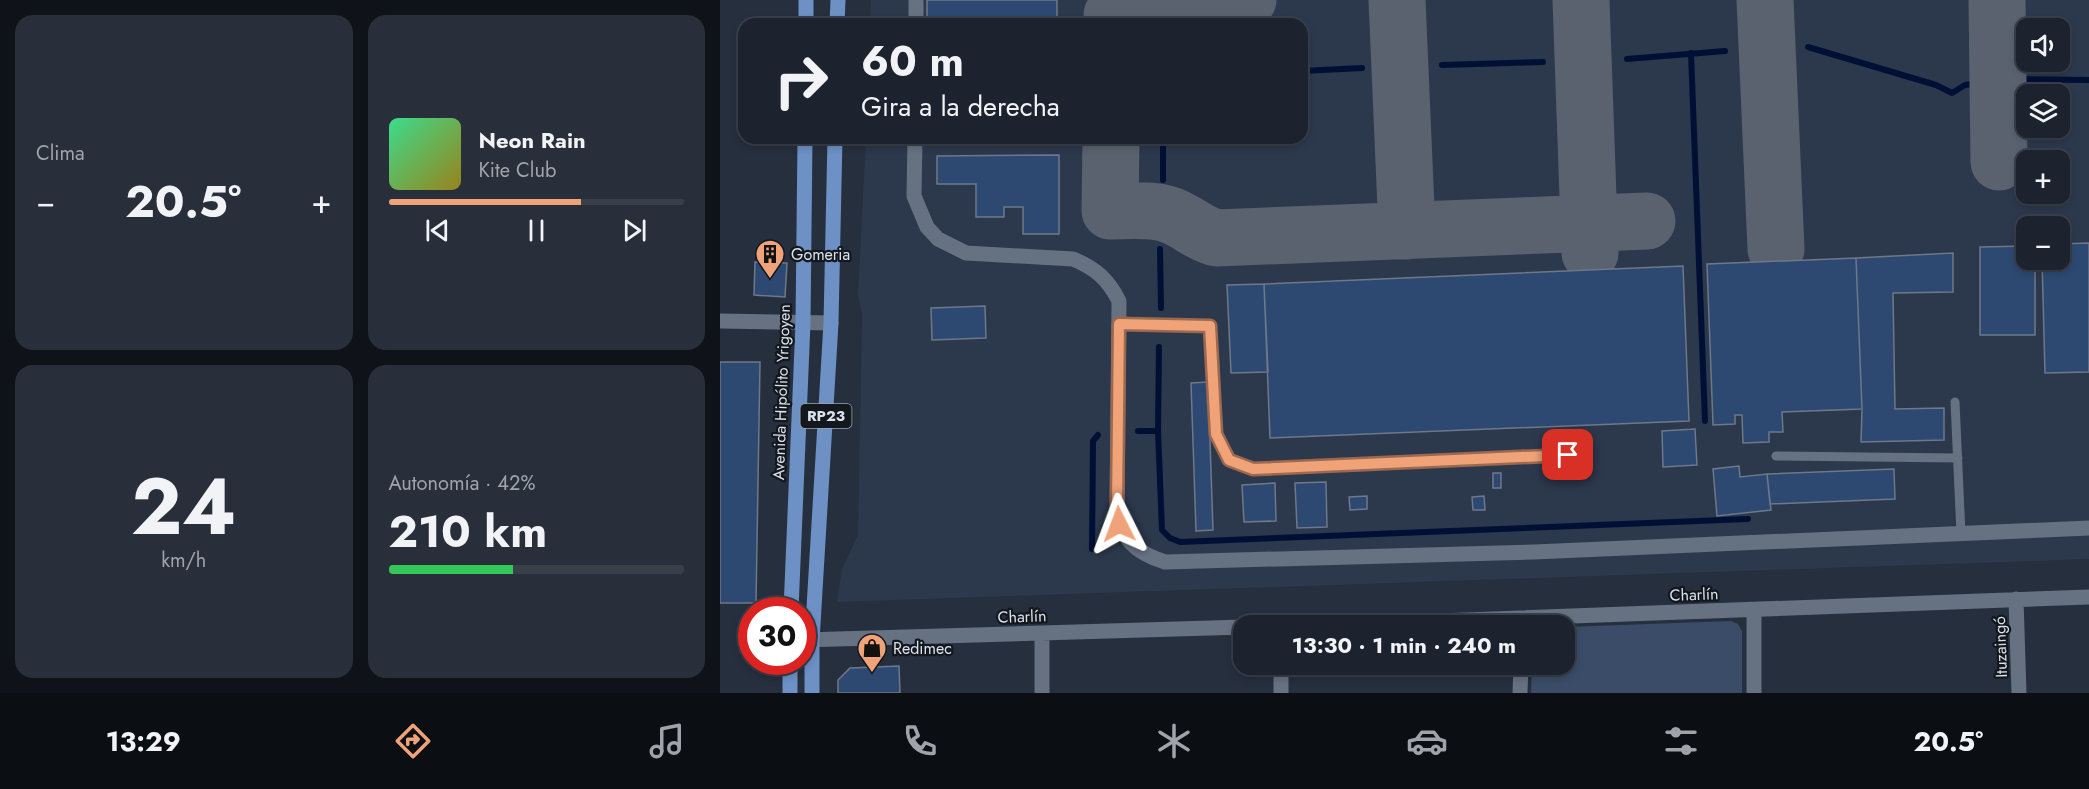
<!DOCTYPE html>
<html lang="es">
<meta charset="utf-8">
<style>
:root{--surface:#1c232e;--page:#292f3a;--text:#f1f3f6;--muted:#a0a4aa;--line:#3a404a;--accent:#f0a279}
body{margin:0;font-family:Jost,sans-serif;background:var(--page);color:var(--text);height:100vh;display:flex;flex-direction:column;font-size:22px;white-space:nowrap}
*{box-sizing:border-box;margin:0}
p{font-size:20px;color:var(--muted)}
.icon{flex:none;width:33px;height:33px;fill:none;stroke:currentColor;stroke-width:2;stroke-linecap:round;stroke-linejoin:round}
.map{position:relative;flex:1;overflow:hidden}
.side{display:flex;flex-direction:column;gap:15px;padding:15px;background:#0f1319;width:720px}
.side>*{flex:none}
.guide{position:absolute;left:18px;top:18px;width:570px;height:126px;border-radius:18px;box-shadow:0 3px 9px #0003,0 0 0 2px var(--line);background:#1c232e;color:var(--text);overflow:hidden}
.buttons{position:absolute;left:1296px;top:18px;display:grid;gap:12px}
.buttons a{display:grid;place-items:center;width:54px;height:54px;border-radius:12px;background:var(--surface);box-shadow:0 3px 9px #0003,0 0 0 2px var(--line);font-size:30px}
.speed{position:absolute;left:18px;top:597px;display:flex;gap:12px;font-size:30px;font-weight:700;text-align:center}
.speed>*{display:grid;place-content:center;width:78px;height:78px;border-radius:50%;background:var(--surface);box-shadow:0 3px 9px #0003,0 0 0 2px var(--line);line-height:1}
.speed .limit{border:9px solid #d22;background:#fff;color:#111}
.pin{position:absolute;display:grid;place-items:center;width:51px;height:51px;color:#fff;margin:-26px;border-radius:12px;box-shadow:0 3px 9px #0006}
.me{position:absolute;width:66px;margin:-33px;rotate:357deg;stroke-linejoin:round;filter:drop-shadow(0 0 4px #0008)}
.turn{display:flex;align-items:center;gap:21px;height:126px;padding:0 24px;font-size:27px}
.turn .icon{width:78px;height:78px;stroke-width:2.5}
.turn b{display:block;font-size:42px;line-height:51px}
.big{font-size:45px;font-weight:700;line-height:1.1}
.side .card{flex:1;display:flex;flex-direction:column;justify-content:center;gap:9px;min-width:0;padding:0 21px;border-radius:18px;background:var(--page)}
.side .dial{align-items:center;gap:0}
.dial b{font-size:78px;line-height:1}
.song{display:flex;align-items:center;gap:18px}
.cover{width:72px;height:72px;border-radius:9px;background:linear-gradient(135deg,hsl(150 70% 55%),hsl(50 70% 35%))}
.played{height:6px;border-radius:3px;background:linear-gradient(90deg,var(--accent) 65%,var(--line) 65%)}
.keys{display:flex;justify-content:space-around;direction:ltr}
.heat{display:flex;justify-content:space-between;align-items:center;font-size:33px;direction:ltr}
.charge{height:9px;border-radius:4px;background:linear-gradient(90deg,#34c759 42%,var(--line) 0)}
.side .tiles{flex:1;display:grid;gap:15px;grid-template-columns:repeat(2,1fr)}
.trip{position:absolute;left:513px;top:615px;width:342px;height:60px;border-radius:18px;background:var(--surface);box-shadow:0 3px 9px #0003,0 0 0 2px var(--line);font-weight:700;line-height:60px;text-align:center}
.dock{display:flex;height:96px;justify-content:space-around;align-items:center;background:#0b0e12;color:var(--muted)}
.dock .icon{width:42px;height:42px}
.dock .on{color:var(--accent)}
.dock b{font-size:27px;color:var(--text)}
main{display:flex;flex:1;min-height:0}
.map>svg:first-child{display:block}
</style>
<main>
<section class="side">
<div class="tiles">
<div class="card"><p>Clima</p>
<div class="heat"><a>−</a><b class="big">20.5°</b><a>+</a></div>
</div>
<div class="card">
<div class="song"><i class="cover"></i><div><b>Neon Rain</b><p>Kite Club</p></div></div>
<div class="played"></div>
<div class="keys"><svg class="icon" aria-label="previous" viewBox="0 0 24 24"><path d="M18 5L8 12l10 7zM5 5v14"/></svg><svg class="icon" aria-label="pause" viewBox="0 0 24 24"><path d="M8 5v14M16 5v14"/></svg><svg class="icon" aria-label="next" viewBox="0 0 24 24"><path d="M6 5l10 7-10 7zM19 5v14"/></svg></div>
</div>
<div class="card dial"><b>24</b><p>km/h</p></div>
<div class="card"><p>Autonomía · 42%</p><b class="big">210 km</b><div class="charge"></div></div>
</div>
</section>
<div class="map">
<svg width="1369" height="693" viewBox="0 0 1369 693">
<rect width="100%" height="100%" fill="#262f3e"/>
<!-- built -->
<path fill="#2c384c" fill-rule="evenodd" d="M 151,0 L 1369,0 L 1369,559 L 117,602 L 122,569 L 138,535 L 142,315 L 138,295 L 146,138 L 582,138 L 582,24 L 150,24 ZM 1306,28 L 1340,28 L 1340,62 L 1306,62 ZM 1306,94 L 1340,94 L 1340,128 L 1306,128 ZM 1306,160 L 1340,160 L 1340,194 L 1306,194 ZM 1306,226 L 1340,226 L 1340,260 L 1306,260 Z"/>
<!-- green -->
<path fill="#3a4c67" d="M 1011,621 L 1018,624 L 1022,631 L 1022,693 L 811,693 L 812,665 L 844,664 L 845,627 Z"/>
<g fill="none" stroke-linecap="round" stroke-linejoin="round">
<!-- stream -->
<path stroke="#001035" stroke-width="6" d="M 1088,47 L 1216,85 L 1232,93 L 1245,85 L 1260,83
M 971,53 L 985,421
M 907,59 L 1005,51
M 722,65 L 823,62
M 582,71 L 642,68
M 1291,79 L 1369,80
M 443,138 L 443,180
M 440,249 L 441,308
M 439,347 L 438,431 L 442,530 L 450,538 L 460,542 L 1028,519
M 418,431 L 438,431
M 372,549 L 373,441 L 378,435"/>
<!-- taxiway -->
<path stroke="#5a6270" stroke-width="57" d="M 677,0 L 687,231
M 861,0 L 870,253
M 1045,0 L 1056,249
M 1277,0 L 1279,162
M 392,15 L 506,10 L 516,8 L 528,0
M 391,138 L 390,211 C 412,211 438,208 457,218 C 472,225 479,233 496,238 L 927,221"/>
</g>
<!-- building -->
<path fill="#2d4972" stroke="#6d7889" stroke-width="1.5" d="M 207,0 L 337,0 L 337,24 L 207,24 Z
M 339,155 L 339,234 L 303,234 L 303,207 L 284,207 L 284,217 L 256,217 L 256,184 L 217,184 L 217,156 Z
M 1369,243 L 1369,372 L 1325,373 L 1322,260 L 1340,260 L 1340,244 Z
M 1306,246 L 1306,260 L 1315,260 L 1315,335 L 1260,335 L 1260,247 Z
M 1233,253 L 1233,292 L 1173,293 L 1175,409 L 1224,408 L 1224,440 L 1141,442 L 1142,409 L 1136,258 Z
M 1136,258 L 1142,409 L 1062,412 L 1063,432 L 1049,432 L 1049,442 L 1023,443 L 1022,415 L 1015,415 L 1015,424 L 993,425 L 987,264 Z
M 35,262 L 67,263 L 65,297 L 34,295 Z
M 963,266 L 969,421 L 550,438 L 544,284 Z
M 544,284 L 548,372 L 511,373 L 507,285 Z
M 265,306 L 266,338 L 212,340 L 211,308 Z
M 0,362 L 40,362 L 36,603 L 0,603 Z
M 488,382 L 493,530 L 476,531 L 471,383 Z
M 975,429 L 977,465 L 943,467 L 942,431 Z
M 1019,466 L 1020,477 L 1047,474 L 1051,510 L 997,516 L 993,469 Z
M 1174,469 L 1175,499 L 1050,504 L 1047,474 Z
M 773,473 L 781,473 L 781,488 L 773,488 Z
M 606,482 L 607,527 L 577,528 L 575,483 Z
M 555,483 L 556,521 L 524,522 L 522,485 Z
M 647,496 L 647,509 L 630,510 L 629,497 Z
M 764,496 L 765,510 L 753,510 L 752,497 Z
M 179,666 L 180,693 L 118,693 L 118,680 L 130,668 Z"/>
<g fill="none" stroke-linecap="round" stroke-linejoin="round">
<!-- service -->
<path stroke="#667182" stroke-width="9" d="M 399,324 L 490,326 L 496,434 L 509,460 L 533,469 L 848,455
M 1235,402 L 1241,534
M 1056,456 L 1238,458"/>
<!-- minor -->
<path stroke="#667182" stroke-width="15" d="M 196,24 L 196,0
M 195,138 L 194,196 L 207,227 L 218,239 L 246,253 L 353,259 C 375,268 388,279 399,301 L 397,508 C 400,539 416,553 445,562 L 814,552 L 1369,528
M 0,321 L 111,323
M 1296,599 L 1299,693
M 581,626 L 1369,597
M 82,640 L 524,627
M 561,664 L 561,693
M 322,693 L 322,634
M 800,693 L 801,664
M 1034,693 L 1034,611"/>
<!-- primary -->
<path stroke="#6d90c5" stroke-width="15" d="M 86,24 L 86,0
M 117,24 L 118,0
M 71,610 L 83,323 L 85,138
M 70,693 L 70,662
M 92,693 L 92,641 L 111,323 L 115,138"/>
</g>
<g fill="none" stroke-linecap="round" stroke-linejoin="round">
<!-- route casing -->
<g stroke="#9c694f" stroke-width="15">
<path id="route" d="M 399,524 L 397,508 L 399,324 L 490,326 L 496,434 L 509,460 L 533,469 L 848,455"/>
</g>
<!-- route -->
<use href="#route" stroke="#f0a279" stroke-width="10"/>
</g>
<!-- icons -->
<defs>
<g id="building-pin" transform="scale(1.5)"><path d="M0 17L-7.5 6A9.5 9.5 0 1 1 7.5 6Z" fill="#f0a279" stroke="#13171e"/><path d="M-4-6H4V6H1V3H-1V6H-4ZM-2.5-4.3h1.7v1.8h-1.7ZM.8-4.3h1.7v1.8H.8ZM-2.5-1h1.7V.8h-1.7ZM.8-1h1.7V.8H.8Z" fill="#111"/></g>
<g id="shop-pin" transform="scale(1.5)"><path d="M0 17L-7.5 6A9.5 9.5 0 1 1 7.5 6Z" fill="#f0a279" stroke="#13171e"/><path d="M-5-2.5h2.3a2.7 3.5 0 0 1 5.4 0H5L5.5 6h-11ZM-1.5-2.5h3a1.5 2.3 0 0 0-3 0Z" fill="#111"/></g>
</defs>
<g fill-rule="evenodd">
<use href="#building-pin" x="50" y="254"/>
<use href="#shop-pin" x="152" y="648"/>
</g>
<g text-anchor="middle" stroke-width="4.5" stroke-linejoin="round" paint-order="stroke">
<!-- shield labels -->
<rect fill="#13171e" stroke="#9fa5ae" stroke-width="1.5" x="80.5" y="404" width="51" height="24" rx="4.5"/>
<g font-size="15" font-weight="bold" fill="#dbe2eb">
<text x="106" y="421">RP23</text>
</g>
<!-- poi labels -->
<g font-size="16" fill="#dbe2eb" stroke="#13171e" text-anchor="start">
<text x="71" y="260">Gomeria</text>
<text x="173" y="654">Redimec</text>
</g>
<!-- street labels -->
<g font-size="16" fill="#dbe2eb" stroke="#13171e">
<text transform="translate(61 392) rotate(-88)" y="6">Avenida Hipólito Yrigoyen</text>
<text transform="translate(974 594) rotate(-2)" y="6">Charlín</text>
<text transform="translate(302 616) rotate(-2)" y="6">Charlín</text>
<text transform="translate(1280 647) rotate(-92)" y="6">Ituzaingó</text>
</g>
</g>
</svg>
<div class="buttons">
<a><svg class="icon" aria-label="sound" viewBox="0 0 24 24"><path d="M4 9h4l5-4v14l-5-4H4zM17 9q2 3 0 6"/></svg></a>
<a><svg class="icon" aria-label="layers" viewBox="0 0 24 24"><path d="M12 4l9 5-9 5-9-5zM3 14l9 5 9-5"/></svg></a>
<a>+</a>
<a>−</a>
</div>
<div class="speed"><div class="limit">30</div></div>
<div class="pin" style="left:848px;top:455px;background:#d93025"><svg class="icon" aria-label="arrive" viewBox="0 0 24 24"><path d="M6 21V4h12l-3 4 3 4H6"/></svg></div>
<svg class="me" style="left:399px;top:524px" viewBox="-20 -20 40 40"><path d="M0-17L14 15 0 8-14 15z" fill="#f0a279" stroke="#fff" stroke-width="4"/></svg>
<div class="trip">13:30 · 1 min · 240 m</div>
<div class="guide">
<div class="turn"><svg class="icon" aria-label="right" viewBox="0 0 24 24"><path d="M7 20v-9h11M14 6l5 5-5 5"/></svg><div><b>60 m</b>Gira a la derecha</div></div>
</div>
</div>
</main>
<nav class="dock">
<b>13:29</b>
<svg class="icon on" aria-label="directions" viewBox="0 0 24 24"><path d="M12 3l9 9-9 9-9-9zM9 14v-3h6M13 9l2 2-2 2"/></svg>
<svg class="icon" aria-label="music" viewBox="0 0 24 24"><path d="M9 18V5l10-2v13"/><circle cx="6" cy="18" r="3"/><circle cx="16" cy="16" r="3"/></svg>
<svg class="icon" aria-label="phone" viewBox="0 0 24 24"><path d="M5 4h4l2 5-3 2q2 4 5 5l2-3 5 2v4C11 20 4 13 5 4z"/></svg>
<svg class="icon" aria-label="climate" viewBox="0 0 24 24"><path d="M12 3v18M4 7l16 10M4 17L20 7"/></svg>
<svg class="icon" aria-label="car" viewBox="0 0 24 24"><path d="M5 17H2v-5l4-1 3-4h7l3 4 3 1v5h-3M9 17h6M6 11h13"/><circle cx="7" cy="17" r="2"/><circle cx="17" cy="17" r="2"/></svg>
<svg class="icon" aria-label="filters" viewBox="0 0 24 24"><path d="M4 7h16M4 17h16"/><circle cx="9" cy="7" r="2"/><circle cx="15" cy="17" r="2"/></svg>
<b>20.5°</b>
</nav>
